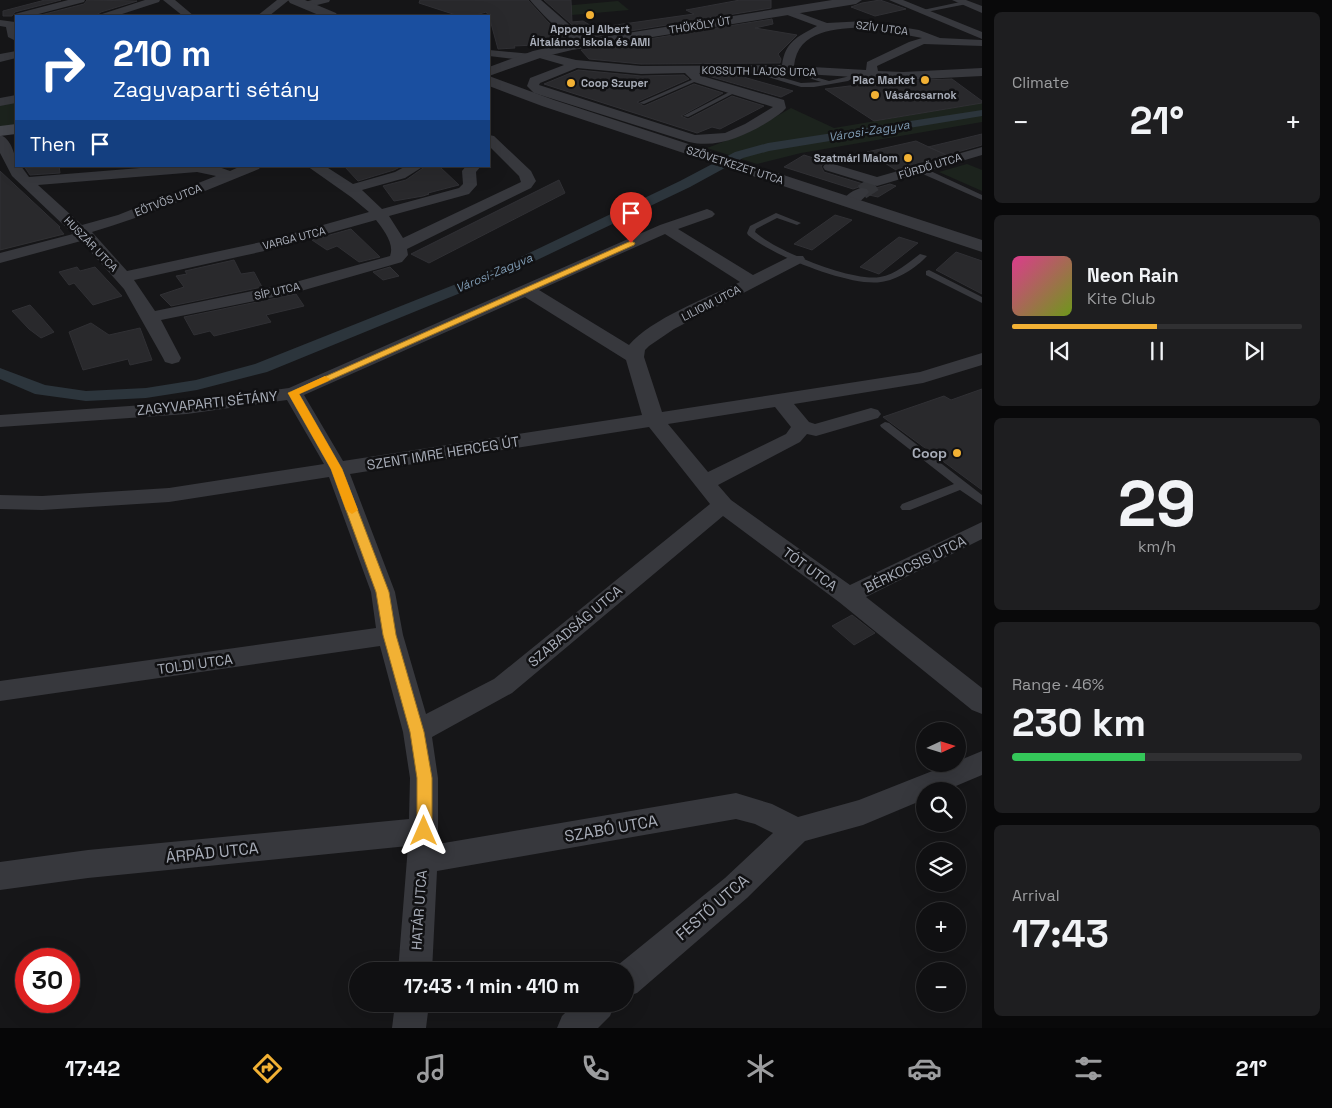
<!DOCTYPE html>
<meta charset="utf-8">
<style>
:root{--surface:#101012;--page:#1e1e20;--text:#f1f3f6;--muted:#9c9d9f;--line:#303032;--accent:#f2b134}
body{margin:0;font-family:"Space Grotesk",sans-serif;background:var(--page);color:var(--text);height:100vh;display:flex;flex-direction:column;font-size:19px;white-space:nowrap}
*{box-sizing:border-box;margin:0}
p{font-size:16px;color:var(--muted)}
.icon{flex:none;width:28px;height:28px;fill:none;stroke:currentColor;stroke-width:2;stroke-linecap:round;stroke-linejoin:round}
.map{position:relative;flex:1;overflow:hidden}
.side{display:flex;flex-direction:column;gap:12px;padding:12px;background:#09090a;width:350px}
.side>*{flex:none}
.top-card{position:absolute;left:15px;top:15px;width:475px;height:152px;border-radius:0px;box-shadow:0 5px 20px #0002,0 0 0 1px var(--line);background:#1a4fa0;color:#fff;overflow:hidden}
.needle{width:32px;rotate:86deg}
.tools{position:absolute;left:916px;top:722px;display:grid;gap:10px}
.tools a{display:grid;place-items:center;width:50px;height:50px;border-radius:50%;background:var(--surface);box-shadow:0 5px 20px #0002,0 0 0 1px var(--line);font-size:25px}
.speed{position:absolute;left:15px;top:948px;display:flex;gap:10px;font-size:25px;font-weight:700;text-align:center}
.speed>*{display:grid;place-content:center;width:65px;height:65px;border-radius:50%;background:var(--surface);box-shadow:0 5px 20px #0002,0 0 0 1px var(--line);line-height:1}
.speed .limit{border:8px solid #d22;background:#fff;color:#111}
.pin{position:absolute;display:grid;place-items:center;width:42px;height:42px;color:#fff;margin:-51px -21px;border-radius:50% 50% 50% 0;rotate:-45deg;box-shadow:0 0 5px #0007}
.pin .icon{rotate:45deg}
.me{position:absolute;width:55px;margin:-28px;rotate:0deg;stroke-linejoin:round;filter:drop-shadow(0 0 4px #0008)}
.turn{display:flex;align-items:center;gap:18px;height:105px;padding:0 15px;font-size:22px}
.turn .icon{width:65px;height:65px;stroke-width:2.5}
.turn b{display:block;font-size:35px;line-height:42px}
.then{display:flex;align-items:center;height:48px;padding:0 15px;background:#0003;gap:10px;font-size:19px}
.big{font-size:38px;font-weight:700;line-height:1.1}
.side .tile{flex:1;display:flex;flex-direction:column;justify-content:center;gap:8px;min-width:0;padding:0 18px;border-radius:8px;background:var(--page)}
.side .dial{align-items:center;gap:0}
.dial b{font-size:65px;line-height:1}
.song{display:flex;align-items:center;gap:15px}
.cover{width:60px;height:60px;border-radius:8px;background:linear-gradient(135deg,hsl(330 70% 55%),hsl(80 70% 35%))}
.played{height:5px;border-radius:2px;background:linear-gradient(90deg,var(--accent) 50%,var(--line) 50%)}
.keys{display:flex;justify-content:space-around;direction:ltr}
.heat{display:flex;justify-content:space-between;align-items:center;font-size:28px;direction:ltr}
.charge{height:8px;border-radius:4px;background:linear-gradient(90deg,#34c759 46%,var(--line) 0)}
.trip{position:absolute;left:349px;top:962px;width:285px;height:50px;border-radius:25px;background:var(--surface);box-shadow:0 5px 20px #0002,0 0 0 1px var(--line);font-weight:700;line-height:50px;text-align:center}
.tab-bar{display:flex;height:80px;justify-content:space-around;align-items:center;background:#060607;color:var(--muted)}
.tab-bar .icon{width:35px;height:35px}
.tab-bar .active{color:var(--accent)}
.tab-bar b{font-size:22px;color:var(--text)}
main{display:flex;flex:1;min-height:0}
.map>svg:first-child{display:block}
</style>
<main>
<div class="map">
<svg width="982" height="1028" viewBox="0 0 982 1028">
<rect width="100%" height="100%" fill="#161618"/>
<!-- green -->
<path fill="#1c231d" d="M 618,1 L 629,10 L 572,15 L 563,6 Z
M 16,99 L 16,129 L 0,131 L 0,102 Z
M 982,103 L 982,122 L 801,153 L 757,164 L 707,148 L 749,132 L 791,108 L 834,128 Z
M 967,164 L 982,170 L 982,191 L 939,172 Z"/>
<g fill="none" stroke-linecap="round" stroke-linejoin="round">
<!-- canal -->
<path fill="#2c353c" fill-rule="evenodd" d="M 982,110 L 982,116 L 769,151 L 743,158 L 690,187 L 514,271 L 267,372 L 197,390 L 146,398 L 86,401 L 35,394 L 0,379 L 0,368 L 45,385 L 86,391 L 146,388 L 196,380 L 255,364 L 504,265 L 680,181 L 735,152 L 768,143 Z"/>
</g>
<!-- building -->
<path fill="#29292c" stroke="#303034" d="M 45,0 L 61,0 L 15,12 L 12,16 L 3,16 L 3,11 Z
M 87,0 L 137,1 L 101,12 L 95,16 L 37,16 L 84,4 Z
M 420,0 L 528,0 L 548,22 L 566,38 L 532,41 L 535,45 L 514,46 L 515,48 L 498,49 L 489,16 L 486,12 L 473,16 L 459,16 L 419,3 Z
M 544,0 L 571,0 L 572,22 L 583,21 L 595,28 L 694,14 L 686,10 L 740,0 L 771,0 L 771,8 L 587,38 Z
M 880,0 L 906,9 L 875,16 L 851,7 L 862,3 Z
M 772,19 L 773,24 L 755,28 L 797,35 L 778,54 L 781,59 L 780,63 L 641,64 L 589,59 L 581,50 Z
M 578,70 L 641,76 L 684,75 L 689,79 L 637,102 L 644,106 L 694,84 L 723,93 L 681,116 L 688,119 L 732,96 L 764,106 L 720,129 L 712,127 L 697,133 L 544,84 Z
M 705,75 L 736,75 L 793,91 L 781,97 Z
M 952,79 L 982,101 L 982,103 L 874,121 L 825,89 L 890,81 Z
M 982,134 L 982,145 L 947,155 L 928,147 Z
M 916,141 L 946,155 L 896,170 L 867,152 Z
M 804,155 L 826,162 L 821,166 L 824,172 L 876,188 L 890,184 L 896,186 L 878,197 L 869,195 L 871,192 L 867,187 L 862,186 L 853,189 L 784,167 Z
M 24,166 L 59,166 L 60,173 L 30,175 Z
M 344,166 L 402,166 L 394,170 L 358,181 Z
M 426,166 L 439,166 L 459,185 L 428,193 L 429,194 L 423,196 L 394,201 L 383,186 L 406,180 Z
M 0,171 L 60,227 L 59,228 L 64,234 L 0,250 Z
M 559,180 L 565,193 L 429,263 L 411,254 Z
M 835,215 L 852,220 L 812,250 L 794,244 Z
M 351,229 L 380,257 L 359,262 L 337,246 L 327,250 L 312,240 Z
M 899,237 L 918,243 L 879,274 L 860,267 Z
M 956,252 L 982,261 L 982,294 L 936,270 Z
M 234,260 L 241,274 L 254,272 L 262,287 L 171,306 L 160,295 L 184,287 L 176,276 L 187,274 L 185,271 Z
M 77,267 L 80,271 L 95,267 L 122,296 L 93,305 L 74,283 L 69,285 L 59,272 Z
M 390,267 L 399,276 L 383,280 L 373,272 Z
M 296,294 L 304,306 L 266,315 L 271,322 L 214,336 L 210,331 L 194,335 L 184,317 Z
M 30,305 L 41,317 L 54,332 L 41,338 L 29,329 L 12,311 Z
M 91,323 L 109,335 L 140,328 L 152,360 L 130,365 L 128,359 L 83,370 L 69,332 Z
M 982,389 L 982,490 L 883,417 L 944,396 L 951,400 Z
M 852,615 L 875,633 L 854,645 L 832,626 Z"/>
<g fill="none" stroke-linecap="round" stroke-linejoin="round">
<!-- minor-tunnel -->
<path stroke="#333438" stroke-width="15" stroke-dasharray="15 8" stroke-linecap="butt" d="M 862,192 L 877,182"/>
<!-- service -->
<path fill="#37383d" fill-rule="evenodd" d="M 965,1 L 967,4 L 921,13 L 918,11 Z
M 746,67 L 801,83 L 821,82 L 788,71 L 788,69 L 829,81 L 846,77 L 856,72 L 859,74 L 848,81 L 814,87 L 801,87 L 744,70 L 744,68 Z
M 696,78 L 701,79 L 644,104 L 639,103 Z
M 735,89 L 740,90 L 688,117 L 683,116 Z
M 916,167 L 922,167 L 982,195 L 982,200 L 916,171 Z
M 776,213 L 801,223 L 797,225 L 777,218 L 756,229 L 755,232 C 776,251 852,282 880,277 C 895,275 909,262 920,254 L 927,256 C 916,268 897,280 881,282 C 850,287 771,255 748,235 L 747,233 L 750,226 Z
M 929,270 L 982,297 L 982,303 L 926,275 L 926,271 Z
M 885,422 L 889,423 L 982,495 L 982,505 L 960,490 L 910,510 L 902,510 L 900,507 L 902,504 L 954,484 L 881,427 L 880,425 Z"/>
<!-- minor -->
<path fill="#37383d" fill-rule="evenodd" d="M 68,0 L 85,0 L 84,2 L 31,16 L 16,16 L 16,19 L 14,16 L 15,14 Z
M 145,0 L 160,0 L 159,2 L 116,16 L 101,16 L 102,14 Z
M 163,0 L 175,0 L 194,16 L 183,16 Z
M 277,0 L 289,0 L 269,16 L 257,16 Z
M 312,0 L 330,0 L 329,2 L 305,8 L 300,5 L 301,3 Z
M 530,0 L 541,0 L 590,43 L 588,45 C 575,49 539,11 530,0 Z
M 889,0 L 903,0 L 982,32 L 982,39 Z
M 952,0 L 966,0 L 982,6 L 982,13 Z
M 786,8 L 827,23 L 865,21 L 919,30 L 940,38 L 982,40 L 982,46 L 924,44 L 877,66 L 878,71 L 903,72 L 982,68 L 982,76 L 903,80 L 788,73 L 699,73 L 702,76 L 784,100 L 786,108 C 782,113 776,116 771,120 C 747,135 718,149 689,142 L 534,93 L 527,86 L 530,78 L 564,65 L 536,57 L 530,61 L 489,56 L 489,50 L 532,54 L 538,51 L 576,60 L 641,66 L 782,65 C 785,42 797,37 817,26 L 782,13 L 781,11 ZM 865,27 L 922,38 L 909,42 L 867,62 L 866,70 L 794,66 C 798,29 836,29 865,27 ZM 577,68 L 641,74 L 685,73 L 694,82 L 773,107 L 745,124 L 725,133 L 695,135 L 539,85 L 540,83 Z
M 0,20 L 15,22 L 16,41 L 8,37 L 6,27 L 0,26 Z
M 16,51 L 16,58 L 0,62 L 0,54 Z
M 16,95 L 16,103 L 0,106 L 0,98 Z
M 0,135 C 11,138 16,156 16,166 L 21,166 L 29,177 L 165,166 L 216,166 L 230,171 L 241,166 L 261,166 L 259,169 C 204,191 149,215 92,232 L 127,271 L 266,241 L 369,212 L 351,197 L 307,166 L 325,166 L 353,184 L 395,172 L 406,166 L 424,166 L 405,178 L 362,190 L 382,209 L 459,188 L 463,184 L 462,171 L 466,166 L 481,166 L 476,172 L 477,185 L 469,194 L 389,216 L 403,238 L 521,182 L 519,176 L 489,146 L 489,135 L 494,136 L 531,171 L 536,181 L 531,188 L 407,249 L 408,255 L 402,262 L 294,293 L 161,320 L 181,358 L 179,362 L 172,364 L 165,362 L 163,358 L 124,289 L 81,241 L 0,263 L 0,253 L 73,234 L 12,176 L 0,153 ZM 197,172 L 216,176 L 118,215 L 82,225 L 38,185 ZM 376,220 C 383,229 395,244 390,256 L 292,283 L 155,311 L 134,280 L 269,250 Z
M 982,147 L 982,155 L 877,186 L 825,170 L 823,167 L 825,164 L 830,163 L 877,177 Z
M 862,188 L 867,189 L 869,192 C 863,200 854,208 844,205 L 841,202 C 846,195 854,189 862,188 Z
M 707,209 L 712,211 L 715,214 L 712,217 L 678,229 L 753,275 L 791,256 L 803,256 L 805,259 L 803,262 L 674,329 L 649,346 L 645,350 L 644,357 L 662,412 L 920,372 L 982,353 L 982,365 L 923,383 L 794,404 L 809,422 L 815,424 L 871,408 L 878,410 L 881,414 L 878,418 L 823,434 L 816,436 L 807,434 L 800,442 L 718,485 L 731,500 L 850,585 L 982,522 L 982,539 L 866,597 L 982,688 L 982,714 L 972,710 L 839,602 L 723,516 L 512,693 L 432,737 L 438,778 L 438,844 L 736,793 L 772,804 L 798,817 L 859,800 L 950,764 L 958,764 L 958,761 L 982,751 L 982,775 L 944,791 L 925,791 L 925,799 L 863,825 L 805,841 L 747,898 L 637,993 L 625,997 L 625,971 L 612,971 L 613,969 L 725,878 L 773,833 L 755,824 L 736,819 L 437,871 L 432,971 L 398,971 L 408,846 L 88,878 L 0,890 L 0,862 L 88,850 L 409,819 L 410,778 L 403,732 L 380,646 L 0,701 L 0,681 L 376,628 L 371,592 L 329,477 L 169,502 L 42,510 L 0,509 L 0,495 L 42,496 L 169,488 L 324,464 L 287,400 L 187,414 L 0,427 L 0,415 L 187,402 L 289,388 L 660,225 ZM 665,234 L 740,282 C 708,297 651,319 629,345 L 539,290 ZM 525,297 L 626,360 L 642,415 L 343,461 L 304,395 ZM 775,407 L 791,427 L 786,434 L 708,472 L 668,424 ZM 649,427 L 710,504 L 494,679 L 426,714 L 403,635 L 395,592 L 350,474 Z
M 395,1004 L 429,1004 L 426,1028 L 392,1028 Z
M 574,1004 L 615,1004 L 610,1016 L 598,1028 L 557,1028 L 562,1016 Z"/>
<!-- tertiary -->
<path fill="#37383d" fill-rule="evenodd" d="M 288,0 L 305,0 L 336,13 L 338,16 L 321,16 L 290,3 Z
M 832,0 L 862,0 L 856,4 L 572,50 L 543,57 L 489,76 L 489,67 L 533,51 L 572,42 Z
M 489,76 L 554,100 L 982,240 L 982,252 L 542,106 L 489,86 Z"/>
<!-- secondary -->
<path fill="#45474d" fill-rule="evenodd" d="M 16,124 L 16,134 L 0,136 L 0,126 Z"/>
</g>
<!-- route -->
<path fill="#f2b134" stroke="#9d7322" d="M 631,241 L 635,243 L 634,245 L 299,394 L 342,469 L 389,592 L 396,635 L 424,732 L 432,778 L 432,831 L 430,836 L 424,837 L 419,836 L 417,831 L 417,778 L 410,732 L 383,635 L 376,592 L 331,469 L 288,393 Z"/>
<!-- slow -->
<path fill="#f59e0b" d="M 325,376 L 330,379 L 328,381 L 299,394 L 342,469 L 358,510 L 352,514 L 346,510 L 331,469 L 288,393 Z"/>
<!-- markers -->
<g fill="#f2b134" stroke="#111113" stroke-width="2">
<circle cx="590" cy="15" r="5"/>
<circle cx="925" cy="80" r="5"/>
<circle cx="571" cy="83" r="5"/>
<circle cx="875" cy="95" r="5"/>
<circle cx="908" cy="158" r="5"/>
<circle cx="957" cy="453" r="5"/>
</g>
<g text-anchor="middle" stroke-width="5" stroke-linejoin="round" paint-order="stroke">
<!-- far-street labels -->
<g font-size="11" fill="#a8adb8" stroke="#111113">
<text transform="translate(700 25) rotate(-9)" y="4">THÖKÖLY ÚT</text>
<text transform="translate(882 28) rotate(7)" y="4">SZÍV UTCA</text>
<text transform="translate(759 71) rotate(1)" y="4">KOSSUTH LAJOS UTCA</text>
<text transform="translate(735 165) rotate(18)" y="4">SZÖVETKEZET UTCA</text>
<text transform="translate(930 166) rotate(-17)" y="4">FÜRDŐ UTCA</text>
<text transform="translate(168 200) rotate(-21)" y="4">EÖTVÖS UTCA</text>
<text transform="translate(294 238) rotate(-14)" y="4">VARGA UTCA</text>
<text transform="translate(91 244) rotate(46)" y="4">HUSZÁR UTCA</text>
<text transform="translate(277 291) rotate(-13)" y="4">SÍP UTCA</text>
<text transform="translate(711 303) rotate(-27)" y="4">LILIOM UTCA</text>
</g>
<!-- far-poi labels -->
<g font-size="11" font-weight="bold" fill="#a8adb8" stroke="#111113" text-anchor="end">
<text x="590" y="33" text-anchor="middle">Apponyi Albert<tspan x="590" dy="13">Általános Iskola és AMI</tspan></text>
<text x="915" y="84">Piac Market</text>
<text x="581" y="87" text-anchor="start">Coop Szuper</text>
<text x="885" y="99" text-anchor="start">Vásárcsarnok</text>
<text x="898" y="162">Szatmári Malom</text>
</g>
<!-- far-water labels -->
<g font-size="12" font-style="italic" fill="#7f9bb3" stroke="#111113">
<text transform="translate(869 131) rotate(-9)" y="4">Városi-Zagyva</text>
<text transform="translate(494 273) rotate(-23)" y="4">Városi-Zagyva</text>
</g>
<!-- street labels -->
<g font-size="14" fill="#a8adb8" stroke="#111113">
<text transform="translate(207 403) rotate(-6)" y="5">ZAGYVAPARTI SÉTÁNY</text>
<text transform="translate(443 453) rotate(-9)" y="5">SZENT IMRE HERCEG ÚT</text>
<text transform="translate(915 564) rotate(-26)" y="5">BÉRKOCSIS UTCA</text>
<text transform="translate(810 569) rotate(36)" y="5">TÓT UTCA</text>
<text transform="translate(575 626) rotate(-40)" y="5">SZABADSÁG UTCA</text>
<text transform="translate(195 664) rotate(-8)" y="5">TOLDI UTCA</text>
<text transform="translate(419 910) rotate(-86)" y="5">HATÁR UTCA</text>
</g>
<!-- poi labels -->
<g font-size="14" font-weight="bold" fill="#a8adb8" stroke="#111113" text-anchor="end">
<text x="947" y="458">Coop</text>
</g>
<!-- near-street labels -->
<g font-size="16" fill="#a8adb8" stroke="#111113">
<text transform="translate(611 828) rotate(-10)" y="6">SZABÓ UTCA</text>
<text transform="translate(212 852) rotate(-6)" y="6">ÁRPÁD UTCA</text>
<text transform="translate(712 907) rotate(-41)" y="6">FESTŐ UTCA</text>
</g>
</g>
</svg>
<div class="tools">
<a><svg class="needle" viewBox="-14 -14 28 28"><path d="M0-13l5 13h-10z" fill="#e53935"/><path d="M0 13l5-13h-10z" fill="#9c9d9f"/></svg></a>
<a><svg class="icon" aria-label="search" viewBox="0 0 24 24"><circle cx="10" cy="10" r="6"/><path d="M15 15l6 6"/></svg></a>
<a><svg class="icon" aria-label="layers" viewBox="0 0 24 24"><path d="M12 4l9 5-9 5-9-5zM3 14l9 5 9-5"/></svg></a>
<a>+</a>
<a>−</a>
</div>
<div class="speed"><div class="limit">30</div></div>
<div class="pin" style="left:631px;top:243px;background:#d93025"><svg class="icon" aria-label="arrive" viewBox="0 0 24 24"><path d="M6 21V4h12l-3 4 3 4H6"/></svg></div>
<svg class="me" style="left:424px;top:831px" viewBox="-20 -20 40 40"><path d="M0-17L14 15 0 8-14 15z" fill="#f2b134" stroke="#fff" stroke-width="4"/></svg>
<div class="trip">17:43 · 1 min · 410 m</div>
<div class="top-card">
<div class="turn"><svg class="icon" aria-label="right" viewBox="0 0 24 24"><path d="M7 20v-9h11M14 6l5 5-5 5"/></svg><div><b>210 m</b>Zagyvaparti sétány</div></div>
<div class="then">Then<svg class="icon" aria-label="arrive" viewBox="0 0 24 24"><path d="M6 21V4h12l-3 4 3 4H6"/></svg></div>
</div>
</div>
<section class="side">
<div class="tile"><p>Climate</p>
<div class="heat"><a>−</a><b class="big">21°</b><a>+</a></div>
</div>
<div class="tile">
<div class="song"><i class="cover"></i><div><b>Neon Rain</b><p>Kite Club</p></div></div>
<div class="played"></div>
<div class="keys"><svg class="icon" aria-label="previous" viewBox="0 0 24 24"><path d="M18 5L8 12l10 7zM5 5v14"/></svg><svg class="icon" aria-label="pause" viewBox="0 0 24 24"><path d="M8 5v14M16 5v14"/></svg><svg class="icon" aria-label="next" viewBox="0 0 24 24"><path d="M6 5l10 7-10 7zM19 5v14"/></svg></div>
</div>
<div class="tile dial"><b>29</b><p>km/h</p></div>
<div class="tile"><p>Range · 46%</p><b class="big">230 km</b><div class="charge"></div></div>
<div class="tile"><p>Arrival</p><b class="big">17:43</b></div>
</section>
</main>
<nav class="tab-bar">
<b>17:42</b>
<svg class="icon active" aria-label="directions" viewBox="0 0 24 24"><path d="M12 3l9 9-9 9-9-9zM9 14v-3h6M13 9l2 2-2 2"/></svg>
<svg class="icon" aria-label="music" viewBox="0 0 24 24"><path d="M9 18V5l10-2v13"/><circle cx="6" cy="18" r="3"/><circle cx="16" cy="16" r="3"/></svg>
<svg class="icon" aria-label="phone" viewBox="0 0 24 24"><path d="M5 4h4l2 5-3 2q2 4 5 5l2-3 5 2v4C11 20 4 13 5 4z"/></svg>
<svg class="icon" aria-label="climate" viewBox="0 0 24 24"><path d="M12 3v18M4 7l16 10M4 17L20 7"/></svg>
<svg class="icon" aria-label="car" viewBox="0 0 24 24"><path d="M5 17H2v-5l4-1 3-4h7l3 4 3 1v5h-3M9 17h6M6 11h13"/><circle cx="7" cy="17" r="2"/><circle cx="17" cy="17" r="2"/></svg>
<svg class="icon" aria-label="filters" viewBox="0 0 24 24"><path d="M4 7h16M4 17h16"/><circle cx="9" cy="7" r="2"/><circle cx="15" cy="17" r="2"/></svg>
<b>21°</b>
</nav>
